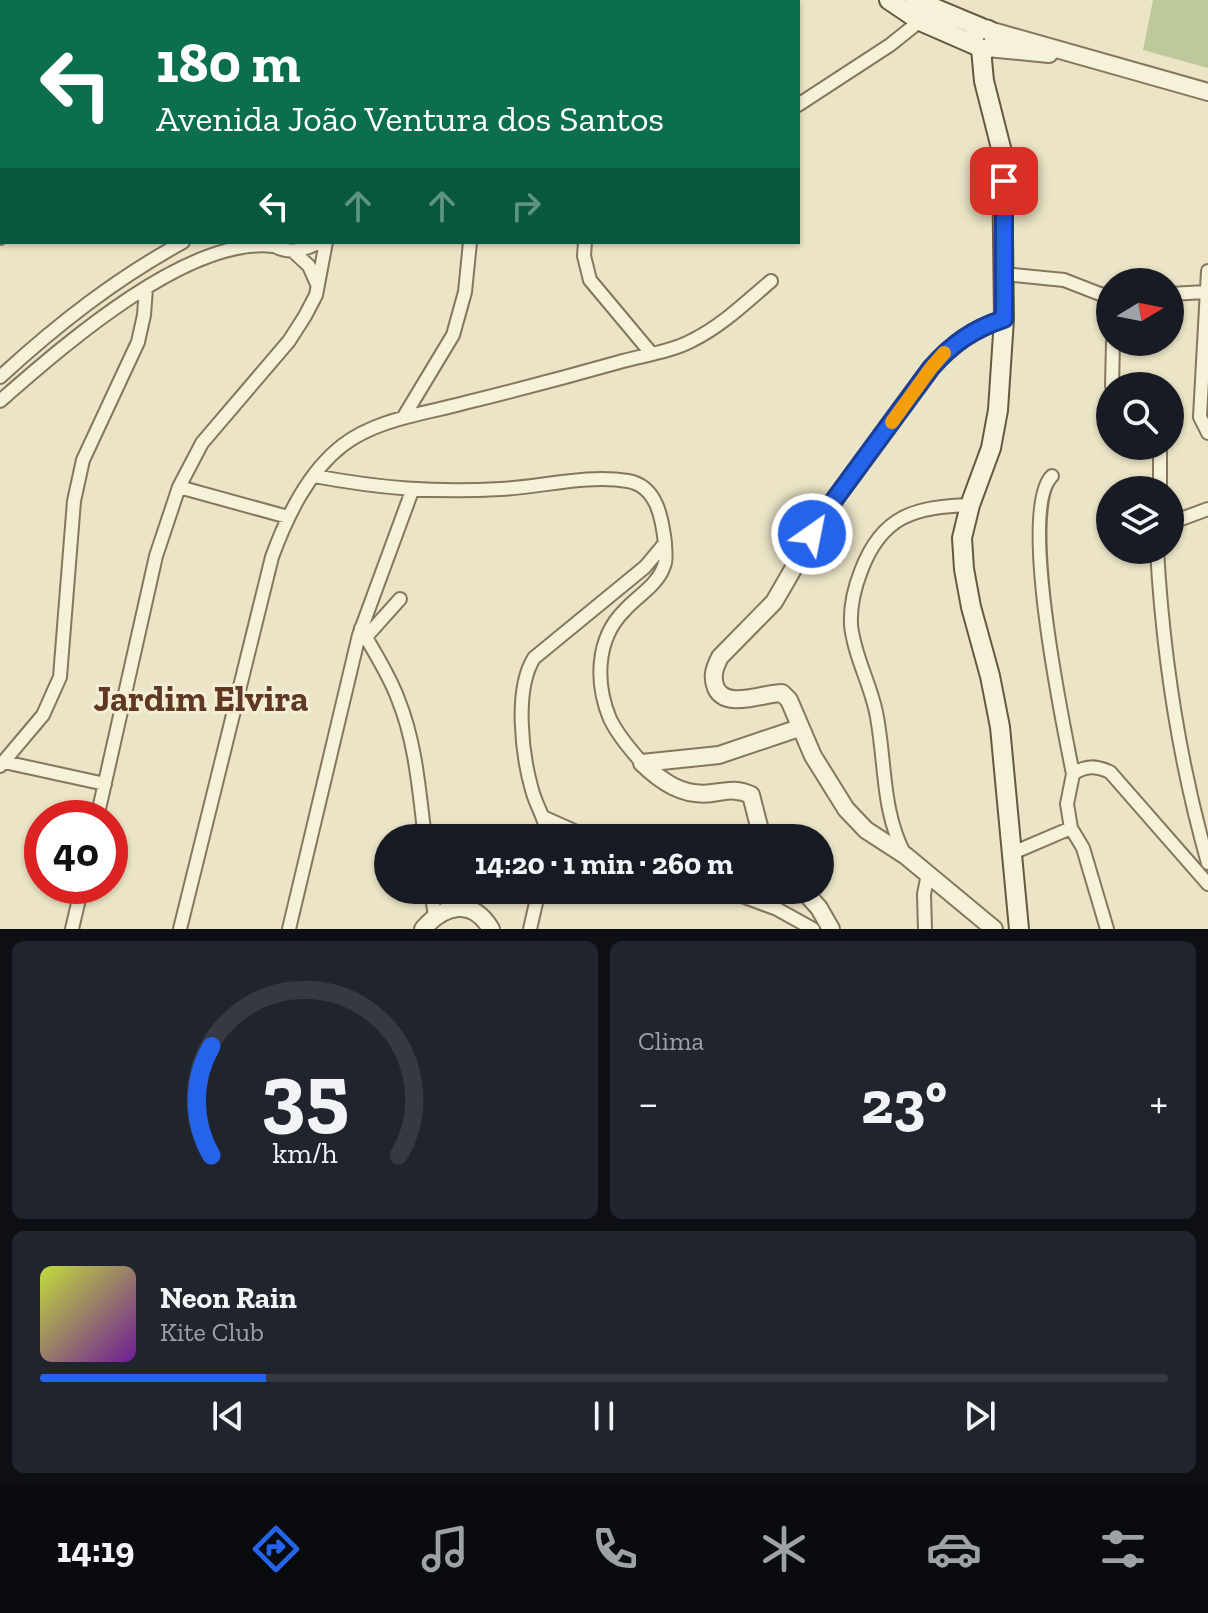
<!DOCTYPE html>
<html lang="pt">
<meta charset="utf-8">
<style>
:root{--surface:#171b24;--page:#20242c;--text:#f1f3f6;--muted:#9ea1a6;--line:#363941;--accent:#2563eb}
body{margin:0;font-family:"Zilla Slab",serif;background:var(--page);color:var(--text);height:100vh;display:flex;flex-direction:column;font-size:30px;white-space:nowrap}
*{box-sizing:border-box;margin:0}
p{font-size:26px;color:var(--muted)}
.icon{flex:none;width:44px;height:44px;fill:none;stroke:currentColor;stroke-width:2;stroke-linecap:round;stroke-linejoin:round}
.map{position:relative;height:929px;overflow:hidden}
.details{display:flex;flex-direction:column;gap:12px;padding:12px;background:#0d0f14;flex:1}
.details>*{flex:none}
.hud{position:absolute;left:0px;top:0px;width:800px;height:244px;box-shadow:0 2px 6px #0004;background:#0b6e4f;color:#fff;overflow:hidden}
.needle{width:52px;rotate:80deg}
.controls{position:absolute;left:1096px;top:268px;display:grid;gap:16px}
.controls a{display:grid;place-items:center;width:88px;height:88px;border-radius:50%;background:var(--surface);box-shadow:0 2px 6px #0004;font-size:40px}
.speed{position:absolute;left:24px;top:800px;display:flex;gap:16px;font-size:40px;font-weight:700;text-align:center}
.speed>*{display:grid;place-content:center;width:104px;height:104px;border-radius:50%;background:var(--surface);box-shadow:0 2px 6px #0004;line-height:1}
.speed .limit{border:12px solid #d22;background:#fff;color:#111}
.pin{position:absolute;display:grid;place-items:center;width:68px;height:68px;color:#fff;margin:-34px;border-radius:16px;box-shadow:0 4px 12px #0006}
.me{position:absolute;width:88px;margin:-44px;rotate:33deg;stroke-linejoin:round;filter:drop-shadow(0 0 6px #0008)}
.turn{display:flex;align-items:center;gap:28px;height:168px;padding:0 24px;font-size:36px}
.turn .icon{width:104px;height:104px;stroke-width:2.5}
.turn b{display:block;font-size:56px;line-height:68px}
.lanes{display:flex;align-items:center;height:76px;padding:0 24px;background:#0003;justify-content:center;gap:40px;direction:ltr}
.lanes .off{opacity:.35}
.big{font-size:60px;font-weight:700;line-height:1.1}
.details .card{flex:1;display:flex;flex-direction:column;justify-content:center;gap:12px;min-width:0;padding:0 28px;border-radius:12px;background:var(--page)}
.details .dial{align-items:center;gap:0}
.dial svg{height:208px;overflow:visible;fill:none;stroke:var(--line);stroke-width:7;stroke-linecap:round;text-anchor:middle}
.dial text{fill:var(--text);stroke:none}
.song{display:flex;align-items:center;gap:24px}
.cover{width:96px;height:96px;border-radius:12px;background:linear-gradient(135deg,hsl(70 70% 55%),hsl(280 70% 35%))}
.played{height:8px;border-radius:4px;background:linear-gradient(90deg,var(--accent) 20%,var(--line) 20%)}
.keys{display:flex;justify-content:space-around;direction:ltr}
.heat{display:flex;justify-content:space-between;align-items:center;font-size:44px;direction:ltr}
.details .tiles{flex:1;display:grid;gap:12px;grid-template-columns:1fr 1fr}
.card:last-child{grid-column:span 2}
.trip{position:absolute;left:374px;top:824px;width:460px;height:80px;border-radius:40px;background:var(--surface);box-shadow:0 2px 6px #0004;font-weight:700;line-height:80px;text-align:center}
.tabs{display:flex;height:128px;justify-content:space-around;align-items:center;background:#090b0e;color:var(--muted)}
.tabs .icon{width:56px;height:56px}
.tabs .active{color:var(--accent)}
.tabs b{font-size:36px;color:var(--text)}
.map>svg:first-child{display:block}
</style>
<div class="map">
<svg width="1208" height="929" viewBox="0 0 1208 929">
<rect width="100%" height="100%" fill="#ebe4c6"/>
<!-- green -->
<path fill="#bdc89b" d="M 1153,0 L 1208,0 L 1208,68 L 1143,50 Z"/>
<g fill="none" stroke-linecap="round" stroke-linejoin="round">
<!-- minor casing -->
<g stroke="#85775d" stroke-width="16">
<path id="minor" d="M 665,2 L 666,0
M 760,2 L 760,0
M 798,105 L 890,45 L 920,21
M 0,123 L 2,122
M 0,215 L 2,216
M 0,238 L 2,236
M 269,242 C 285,255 302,252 319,242
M 585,242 L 584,256 L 590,280 L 651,353
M 294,252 L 309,266 L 317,284
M 1208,271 L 1200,417 L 1208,433
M 1004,274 L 1064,280 L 1100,294 L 1110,295
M 1170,294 L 1206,292
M 1108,295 L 1110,313
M 0,377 C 58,324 114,280 183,242
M 1112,386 L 1113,342
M 0,401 C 62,347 187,236 273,246
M 403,418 L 453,335 L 465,292 L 470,242
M 314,476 C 379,488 434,493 501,489 C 542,487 587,474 628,481 C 657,486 662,518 665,543 C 665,551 667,559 664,566 C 657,586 637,596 624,611 C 596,639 595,683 610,719 C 618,735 630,749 642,763
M 1052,476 C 1018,509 1063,724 1073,774
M 179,487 L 288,517
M 1160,490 L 1160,446
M 1170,523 L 1208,509
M 1157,550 C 1163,656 1179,761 1208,863
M 361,628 C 373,651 389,674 398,699 C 416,743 419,791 425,838
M 366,637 L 400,599
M 4,762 L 105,784
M 0,766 L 43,715 L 60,677 L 74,501 L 83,460 L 138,342 L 144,315 L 146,288
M 543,817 L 590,838
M 97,818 L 156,556 L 179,487 L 202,443 L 289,341 L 305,316 L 316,295 L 326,242
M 1071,828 L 1067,804 L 1073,774 C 1086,765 1096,766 1110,772 L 1208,884
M 548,838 C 547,821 536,806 532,790 C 522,755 514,690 534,658 L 645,567 L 665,543
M 1010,854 L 1071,828 L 1083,848 L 1107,929
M 905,855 C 881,810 886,761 876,712 C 870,683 854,655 851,625 C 850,606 854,589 861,571 C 882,515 915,507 970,505
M 431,890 L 435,916
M 726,890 L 777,909 L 813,929
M 72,929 L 82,886
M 180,929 L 272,557 C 287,516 308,472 343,445 C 377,419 424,414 464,403 C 517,390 570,376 623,361 C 646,355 673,351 693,340 C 723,325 746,302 771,281
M 289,929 L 359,635 L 412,491
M 530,929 L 539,890
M 925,929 L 924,894 L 928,874"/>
</g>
<!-- tertiary casing -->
<g stroke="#85775d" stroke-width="20">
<path id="tertiary" d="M 989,30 L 1208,92
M 987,48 L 1049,54
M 642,763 C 662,782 683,797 712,793 C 727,791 737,788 751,795 L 762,838
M 642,763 L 719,755 L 799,728
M 803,890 L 819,908 L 831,929
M 423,929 C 444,905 472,897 491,929
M 994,929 L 906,856 L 866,830 L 846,809 L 813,756 L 789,700 L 782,693 C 763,693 726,710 716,688 C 711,676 715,667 720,657 L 774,602 L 829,507 L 931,368 C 952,344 973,329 1004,319"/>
</g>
<!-- secondary casing -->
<g stroke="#665841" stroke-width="22">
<path id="secondary" d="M 889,0 L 920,21 L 975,45
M 915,0 L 982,28
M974 39a10 10 0 1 1 20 0a10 10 0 1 1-20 0Z
M 981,49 L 984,81 L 1002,152 L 1004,319 L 998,410 L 991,448 L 970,505 L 962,538 L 964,569 L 971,607 L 990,676 L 1000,727 L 1019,929"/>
</g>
<!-- minor -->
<use href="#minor" stroke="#f6f1d9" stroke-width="12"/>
<!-- tertiary -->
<use href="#tertiary" stroke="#f6f1d9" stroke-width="16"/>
<!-- secondary -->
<use href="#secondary" stroke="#f6f1d9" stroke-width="18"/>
</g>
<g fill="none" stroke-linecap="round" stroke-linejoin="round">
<!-- route casing -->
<g stroke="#184099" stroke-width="20">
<path id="route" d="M 812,534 L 829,507 L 931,368 C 952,344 973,329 1004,319 L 1004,181"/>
</g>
<!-- route -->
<use href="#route" stroke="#2563eb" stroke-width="14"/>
<!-- slow -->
<path stroke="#f59e0b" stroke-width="14" d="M 892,422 L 931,368 L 944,353"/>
</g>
<g text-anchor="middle" stroke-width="6" stroke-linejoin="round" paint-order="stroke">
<!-- district labels -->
<g font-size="36" font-weight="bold" fill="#5f3723" stroke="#f3eed5">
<text x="201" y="711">Jardim Elvira</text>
</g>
</g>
</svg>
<div class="controls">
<a><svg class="needle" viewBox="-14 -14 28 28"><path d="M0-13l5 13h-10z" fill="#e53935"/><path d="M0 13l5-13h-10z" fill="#9ea1a6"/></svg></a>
<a><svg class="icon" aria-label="search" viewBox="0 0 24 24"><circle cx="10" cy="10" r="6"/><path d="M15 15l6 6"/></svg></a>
<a><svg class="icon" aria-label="layers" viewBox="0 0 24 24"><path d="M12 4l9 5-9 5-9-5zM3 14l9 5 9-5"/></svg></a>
</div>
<div class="speed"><div class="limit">40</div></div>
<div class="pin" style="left:1004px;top:181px;background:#d93025"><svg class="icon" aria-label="arrive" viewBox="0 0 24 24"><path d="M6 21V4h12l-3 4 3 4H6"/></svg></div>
<svg class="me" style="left:812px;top:534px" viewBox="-20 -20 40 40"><circle r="17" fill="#2563eb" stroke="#fff" stroke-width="3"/><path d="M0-11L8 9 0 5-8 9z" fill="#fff"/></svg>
<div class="trip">14:20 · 1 min · 260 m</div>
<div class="hud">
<div class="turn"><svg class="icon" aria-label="left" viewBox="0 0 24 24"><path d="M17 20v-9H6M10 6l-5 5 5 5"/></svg><div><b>180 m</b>Avenida João Ventura dos Santos</div></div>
<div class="lanes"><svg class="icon" aria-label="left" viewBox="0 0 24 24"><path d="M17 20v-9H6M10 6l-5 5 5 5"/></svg><svg class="icon off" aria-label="ahead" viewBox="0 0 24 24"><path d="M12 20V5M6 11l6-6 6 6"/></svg><svg class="icon off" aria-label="ahead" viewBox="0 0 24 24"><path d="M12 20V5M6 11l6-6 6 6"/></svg><svg class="icon off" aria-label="right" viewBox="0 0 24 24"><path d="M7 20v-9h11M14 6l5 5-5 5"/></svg></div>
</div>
</div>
<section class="details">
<div class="tiles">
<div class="card dial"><svg viewBox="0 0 100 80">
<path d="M14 69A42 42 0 1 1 86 69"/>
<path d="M14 69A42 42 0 0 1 14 27" stroke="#2563eb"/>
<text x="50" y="56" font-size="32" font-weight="700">35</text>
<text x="50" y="72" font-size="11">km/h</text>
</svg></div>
<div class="card"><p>Clima</p>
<div class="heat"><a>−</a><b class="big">23°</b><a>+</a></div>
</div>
<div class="card">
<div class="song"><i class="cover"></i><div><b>Neon Rain</b><p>Kite Club</p></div></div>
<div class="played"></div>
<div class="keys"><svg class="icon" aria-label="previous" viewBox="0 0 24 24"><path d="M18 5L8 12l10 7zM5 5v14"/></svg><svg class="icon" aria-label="pause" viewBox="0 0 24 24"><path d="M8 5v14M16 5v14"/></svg><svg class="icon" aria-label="next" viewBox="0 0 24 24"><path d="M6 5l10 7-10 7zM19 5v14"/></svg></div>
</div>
</div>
</section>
<nav class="tabs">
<b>14:19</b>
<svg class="icon active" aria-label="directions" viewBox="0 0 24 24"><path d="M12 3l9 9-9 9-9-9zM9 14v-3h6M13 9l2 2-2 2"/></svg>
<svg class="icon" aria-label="music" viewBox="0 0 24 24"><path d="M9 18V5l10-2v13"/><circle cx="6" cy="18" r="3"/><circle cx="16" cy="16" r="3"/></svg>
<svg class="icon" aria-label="phone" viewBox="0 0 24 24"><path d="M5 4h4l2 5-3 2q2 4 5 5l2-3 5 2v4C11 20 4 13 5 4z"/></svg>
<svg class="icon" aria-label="climate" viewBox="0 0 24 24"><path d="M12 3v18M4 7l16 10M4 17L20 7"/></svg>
<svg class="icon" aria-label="car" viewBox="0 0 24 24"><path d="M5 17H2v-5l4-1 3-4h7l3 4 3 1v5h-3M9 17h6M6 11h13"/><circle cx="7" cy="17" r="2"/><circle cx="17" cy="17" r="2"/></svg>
<svg class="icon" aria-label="filters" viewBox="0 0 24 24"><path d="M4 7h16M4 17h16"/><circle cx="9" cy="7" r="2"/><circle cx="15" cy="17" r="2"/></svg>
</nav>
